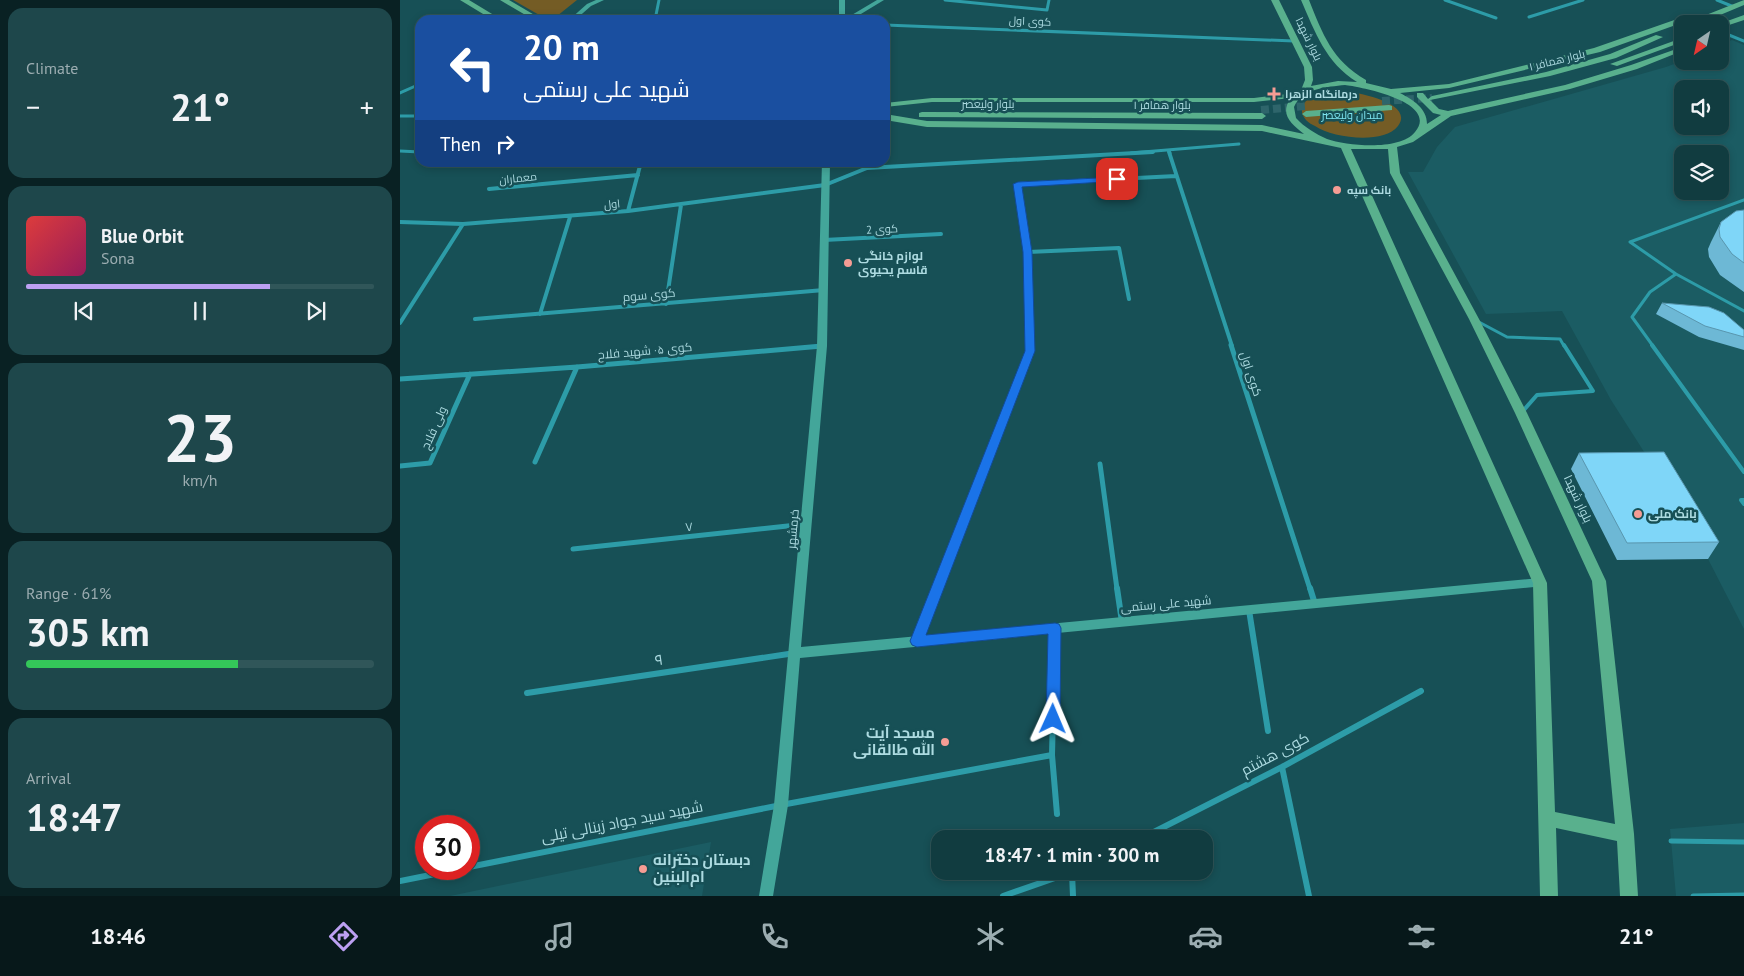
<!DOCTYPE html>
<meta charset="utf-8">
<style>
:root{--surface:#113c40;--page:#1e474b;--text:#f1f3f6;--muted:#9cadb1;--line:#305659;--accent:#bca0f2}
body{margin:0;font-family:"PT Sans",Cairo,sans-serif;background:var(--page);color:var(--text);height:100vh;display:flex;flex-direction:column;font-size:19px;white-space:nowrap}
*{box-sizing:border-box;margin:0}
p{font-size:16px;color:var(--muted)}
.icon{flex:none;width:28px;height:28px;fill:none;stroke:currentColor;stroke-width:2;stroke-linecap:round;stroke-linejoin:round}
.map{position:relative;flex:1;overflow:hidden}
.details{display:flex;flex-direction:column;gap:8px;padding:8px;background:#092123;width:400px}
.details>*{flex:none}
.banner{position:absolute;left:15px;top:15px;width:475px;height:152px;border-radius:15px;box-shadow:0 2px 8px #0003,0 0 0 1px var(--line);background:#1a4fa0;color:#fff;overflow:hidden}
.needle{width:32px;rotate:214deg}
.controls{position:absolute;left:1274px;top:15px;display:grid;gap:10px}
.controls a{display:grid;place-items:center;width:55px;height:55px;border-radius:10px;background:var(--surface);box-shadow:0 2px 8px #0003,0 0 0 1px var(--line);font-size:25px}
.speed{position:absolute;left:15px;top:815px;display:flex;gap:10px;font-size:25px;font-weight:700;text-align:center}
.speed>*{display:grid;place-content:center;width:65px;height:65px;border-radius:50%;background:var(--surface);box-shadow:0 2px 8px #0003,0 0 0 1px var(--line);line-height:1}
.speed .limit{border:8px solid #d22;background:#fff;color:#111}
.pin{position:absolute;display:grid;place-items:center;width:42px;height:42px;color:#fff;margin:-21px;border-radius:10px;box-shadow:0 2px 8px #0006}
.me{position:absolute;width:55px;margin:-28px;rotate:1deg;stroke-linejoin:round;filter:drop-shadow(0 0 4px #0008)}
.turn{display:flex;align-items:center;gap:18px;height:105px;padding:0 25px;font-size:22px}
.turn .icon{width:65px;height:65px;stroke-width:2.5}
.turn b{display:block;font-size:35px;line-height:42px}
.then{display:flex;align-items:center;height:48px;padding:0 25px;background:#0003;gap:10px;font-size:19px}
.big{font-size:38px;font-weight:700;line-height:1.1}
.details .card{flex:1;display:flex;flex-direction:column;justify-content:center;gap:8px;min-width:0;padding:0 18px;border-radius:15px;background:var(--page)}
.details .dial{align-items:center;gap:0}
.dial b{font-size:65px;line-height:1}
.song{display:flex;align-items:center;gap:15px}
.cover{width:60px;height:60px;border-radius:8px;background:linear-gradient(135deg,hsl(0 70% 55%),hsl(330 70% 35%))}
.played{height:5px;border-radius:2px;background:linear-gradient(90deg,var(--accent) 70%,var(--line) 70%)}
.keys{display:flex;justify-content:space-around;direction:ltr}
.heat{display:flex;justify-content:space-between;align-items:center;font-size:28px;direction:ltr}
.charge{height:8px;border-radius:4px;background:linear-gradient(90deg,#34c759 61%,var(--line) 0)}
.trip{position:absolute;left:531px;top:830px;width:282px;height:50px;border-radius:15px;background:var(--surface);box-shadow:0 2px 8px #0003,0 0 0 1px var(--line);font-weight:700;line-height:50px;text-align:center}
.dock{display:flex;height:80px;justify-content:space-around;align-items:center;background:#07181a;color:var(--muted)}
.dock .icon{width:35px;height:35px}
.dock .active{color:var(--accent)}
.dock b{font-size:22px;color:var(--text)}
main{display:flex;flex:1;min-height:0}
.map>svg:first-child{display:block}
</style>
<main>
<section class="details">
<div class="card"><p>Climate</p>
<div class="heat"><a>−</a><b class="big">21°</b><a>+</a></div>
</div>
<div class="card">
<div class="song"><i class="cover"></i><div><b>Blue Orbit</b><p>Sona</p></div></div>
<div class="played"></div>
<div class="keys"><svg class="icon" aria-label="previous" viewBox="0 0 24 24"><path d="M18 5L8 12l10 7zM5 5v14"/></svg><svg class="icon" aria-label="pause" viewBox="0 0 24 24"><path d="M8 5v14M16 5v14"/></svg><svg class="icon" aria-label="next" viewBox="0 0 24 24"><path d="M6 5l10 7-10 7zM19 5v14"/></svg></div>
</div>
<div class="card dial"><b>23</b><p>km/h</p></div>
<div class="card"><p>Range · 61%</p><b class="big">305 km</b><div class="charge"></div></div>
<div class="card"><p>Arrival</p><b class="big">18:47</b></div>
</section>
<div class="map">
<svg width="1344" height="896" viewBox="0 0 1344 896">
<rect width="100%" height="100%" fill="#175056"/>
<!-- built -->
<path fill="#1b5c63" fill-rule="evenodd" d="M 1332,40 L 1344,45 L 1344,629 L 1308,559 L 1255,469 L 1211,400 L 1162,311 L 1086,314 L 1008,172 L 1023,172 L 1037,147 L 1055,127 L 1266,67 L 1282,61 L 1320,61 L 1320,45 ZM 1282,89 L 1320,89 L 1320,126 L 1282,126 ZM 1282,154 L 1320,154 L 1320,191 L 1282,191 Z
M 1344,823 L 1344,896 L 1276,896 L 1270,829 Z
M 311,842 L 302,896 L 50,896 Z"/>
<!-- green -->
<path fill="#745c25" d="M 113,0 L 177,0 L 152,20 L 148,20 Z
M 946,91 C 958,93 1015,103 998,126 C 983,145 933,138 915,126 C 908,123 901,117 902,109 C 905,92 933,92 946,91 Z"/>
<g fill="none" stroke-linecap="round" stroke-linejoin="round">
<!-- primary-tunnel -->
<path stroke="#2e656b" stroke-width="8" stroke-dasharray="8 4" stroke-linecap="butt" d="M 982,101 L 1032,98
M 861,110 L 905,106"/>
<!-- lane-far2 -->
<path stroke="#2d9ca8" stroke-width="3" d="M 1344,200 L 1230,242 L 1276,274 L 1344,311
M 1077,321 L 1107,337 L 1160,339 L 1164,346
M 1253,346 L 1232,317 L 1250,292 L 1276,274"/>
<!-- lane-far1 -->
<path stroke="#2d9ca8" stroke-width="4" d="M 1252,345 L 1344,472
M 1123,411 L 1137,395 L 1193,391 L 1164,345
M 1344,500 L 1341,500 L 1344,504"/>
<!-- lane -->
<path stroke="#2d9ca8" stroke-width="5" d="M 1271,841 L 1344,842
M 1293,896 L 1344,895"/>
<!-- street-far3 -->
<path stroke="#2d9ca8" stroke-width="3" d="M 545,0 L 647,10 L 649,0
M 1045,0 L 1096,18
M 1317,0 L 1334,7
M 1129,17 L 1183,0
M 255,20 L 259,0
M 485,25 L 894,41
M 1324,33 L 1344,41
M 0,93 L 20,84
M 0,116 L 20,116
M 0,151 L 20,152
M 769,151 L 770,153
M 731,153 L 839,144"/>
<!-- street-far2 -->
<path stroke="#2d9ca8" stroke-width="4" d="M 769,152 L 832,346
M 89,189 L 238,175
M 228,211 L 241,162
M 0,222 L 63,224 L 228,211 L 425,185 L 467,168 L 753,152
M 424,240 L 541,234
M 628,252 L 719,248 L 729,299
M 266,304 L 281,205
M 140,314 L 170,217
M 75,319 L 424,290
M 0,323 L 63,224
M 630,346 L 628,252 L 618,184 L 776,176"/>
<!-- street-far1 -->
<path stroke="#2d9ca8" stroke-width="5" d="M 831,345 L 910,589
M 0,379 L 177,367 L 422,346
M 135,462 L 177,367
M 700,464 L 717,589
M 0,466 L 30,463 L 70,374
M 173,549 L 406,524
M 537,589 L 630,351 L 630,345"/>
<!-- street -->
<path stroke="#2d9ca8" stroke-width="6" d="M 717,588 L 722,622
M 910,588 L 915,604
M 849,610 L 868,731
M 655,628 L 652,755 L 657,814
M 517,640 L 537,588
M 127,693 L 395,653
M 882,767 L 909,896
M 740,839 L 882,767 L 1021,691
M 69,867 L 381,805 L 652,755
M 672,873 L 673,896
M 0,881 L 60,869
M 603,896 L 675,871"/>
<!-- secondary -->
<path fill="#43a69a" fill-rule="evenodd" d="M 196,0 L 204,0 L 191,6 L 175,20 L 169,20 L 187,4 Z
M 439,0 L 445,0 L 445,19 L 477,0 L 484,0 L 451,20 L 439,20 Z
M 422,162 L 430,162 L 427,346 L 401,647 L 1140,578 L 1144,580 L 1146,583 L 1144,586 L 400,658 L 388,805 L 373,896 L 359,896 L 374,805 L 417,346 Z"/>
<!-- primary -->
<path fill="#59b08d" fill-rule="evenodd" d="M 60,0 L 69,0 L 102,20 L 93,20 Z
M 100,0 L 109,0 L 143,20 L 134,20 Z
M 871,0 L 879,0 L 912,67 L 913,80 L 911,86 L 938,81 L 957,82 C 926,63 915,32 901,0 L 909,0 C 923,35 932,60 966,80 L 966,83 L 991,89 L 1049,84 L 1194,48 L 1283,17 L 1306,15 L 1344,0 L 1344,5 L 1301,23 L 1295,23 L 1295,20 L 1287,21 L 1200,52 L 1049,88 L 1000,93 C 1013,100 1027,108 1027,124 L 1041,115 L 1033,113 L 1017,97 L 1017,93 L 1023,93 L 1028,99 L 1032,96 L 1146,72 L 1210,54 L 1256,35 L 1263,37 L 1216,58 L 1150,76 L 1030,100 L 1039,109 L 1048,111 L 1165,85 L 1231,65 L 1282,47 L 1282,51 L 1237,69 L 1170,89 L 1051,116 L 1013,142 L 997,147 L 1000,173 L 1079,319 L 1127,413 L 1206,581 L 1234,834 L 1238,896 L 1220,896 L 1217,841 L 1156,828 L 1158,896 L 1140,896 L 1133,583 L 941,148 L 862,131 L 527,127 L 485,120 L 485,114 L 527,121 L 862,125 L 904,134 C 891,124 879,114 891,98 L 854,102 L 532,102 L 485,107 L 485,103 L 532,98 L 854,98 L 896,93 L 901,90 L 905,80 L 904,67 ZM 945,85 C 961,87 1040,102 1015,132 C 1000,151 948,146 927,139 C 916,134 904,127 896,118 L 894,107 C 902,88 927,87 945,85 ZM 951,149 L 988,149 L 990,173 L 1069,319 L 1115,413 L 1192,581 L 1215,824 L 1155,812 L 1147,583 Z
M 1344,15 L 1344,20 L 1320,28 L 1319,24 Z
M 1282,38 L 1282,42 L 1217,66 L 1210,64 Z
M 989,105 L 992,106 L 992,110 L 906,117 L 902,114 L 906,111 Z
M 522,112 L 862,113 L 866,116 L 862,119 L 519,117 L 519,113 Z"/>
</g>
<!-- wall -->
<path fill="#6db8d5" d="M 1344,210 L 1344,292 L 1320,275 L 1309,257 L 1308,249 L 1311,242 L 1321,222 Z
M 1262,303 L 1344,330 L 1344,350 L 1299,337 L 1256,314 Z
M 1179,453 L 1319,542 L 1308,559 L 1217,560 L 1171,469 Z"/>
<!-- building -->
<path fill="#7fd6f8" stroke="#5996ae" d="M 1344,210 L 1344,263 L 1332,254 L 1320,237 L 1319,229 L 1321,222 L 1336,211 Z
M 1262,303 L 1309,307 L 1324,313 L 1344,330 L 1344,337 L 1305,326 Z
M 1264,452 L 1319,542 L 1227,543 L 1179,453 Z"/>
<!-- route -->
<path fill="#1a73e8" stroke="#114b97" d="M 717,177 L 720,178 L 720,181 L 622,187 L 632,252 L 635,351 L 526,635 L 655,623 L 659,624 L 661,628 L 660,719 L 658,724 L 653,725 L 648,724 L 646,719 L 648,634 L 517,647 L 512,645 L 510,641 L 625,351 L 623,252 L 613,184 L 618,182 Z"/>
<!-- markers -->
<g fill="#f59c94" stroke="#175056" stroke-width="2">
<path d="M871.5 86.5h5v5h5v5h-5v5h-5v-5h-5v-5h5z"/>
<circle cx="937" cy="190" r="5"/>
<circle cx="448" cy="263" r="5"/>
<circle cx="1238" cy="514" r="5"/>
<circle cx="545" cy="742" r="5"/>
<circle cx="243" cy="869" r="5"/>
</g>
<g text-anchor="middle" stroke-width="5" stroke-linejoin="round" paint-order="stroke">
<!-- far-street labels -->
<g font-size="11" fill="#addbe1" stroke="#175056">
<text transform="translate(630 21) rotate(2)" y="4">کوی اول</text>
<text transform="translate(909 39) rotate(64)" y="4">بلوار شهدا</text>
<text transform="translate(1157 60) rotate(-14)" y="4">بلوار همافر ۱</text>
<text x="588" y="108">بلوار ولیعصر</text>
<text x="762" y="109">بلوار همافر ۱</text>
<text transform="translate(118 178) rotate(-6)" y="4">معماران</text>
<text transform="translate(212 204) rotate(-6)" y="4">اول</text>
<text transform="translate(482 229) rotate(-3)" y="4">کوی 2</text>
</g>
<!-- far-poi labels -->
<g font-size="11" font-weight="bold" fill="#addbe1" stroke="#175056" text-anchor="start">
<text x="885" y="98">درمانگاه الزهرا</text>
<text x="947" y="194">بانک سپه</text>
</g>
<!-- far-neighbourhood labels -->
<g font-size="11" fill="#7de3ef" stroke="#175056">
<text x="952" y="119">میدان ولیعصر</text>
</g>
<!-- poi labels -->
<g font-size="12" font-weight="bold" fill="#addbe1" stroke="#175056" text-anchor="start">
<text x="458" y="260">لوازم خانگی<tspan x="458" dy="14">قاسم یحیوی</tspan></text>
<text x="1248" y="518">بانک ملی</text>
</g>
<!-- street labels -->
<g font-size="12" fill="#addbe1" stroke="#175056">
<text transform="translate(249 295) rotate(-5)" y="4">کوی سوم</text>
<text transform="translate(245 351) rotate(-5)" y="4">کوی ۵- شهید فلاح</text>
<text transform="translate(851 374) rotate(72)" y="4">کوی اول</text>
<text transform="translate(34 428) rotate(-66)" y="4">ولی فلاح</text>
<text transform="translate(1178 499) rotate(65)" y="4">بلوار شهدا</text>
<text transform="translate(289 527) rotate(-6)" y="4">۷</text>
<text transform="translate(393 529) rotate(-85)" y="4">خرمشهر</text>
<text transform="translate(766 604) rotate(-5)" y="4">شهید علی رستمی</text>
</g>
<!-- near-street labels -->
<g font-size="15" fill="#addbe1" stroke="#175056">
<text transform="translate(259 660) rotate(-8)" y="5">۹</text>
<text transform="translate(875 754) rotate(-28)" y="5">کوی هشتم</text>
<text transform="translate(222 822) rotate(-11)" y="5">شهید سید جواد زینالی تیلی</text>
</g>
<!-- near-poi labels -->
<g font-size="15" font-weight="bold" fill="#addbe1" stroke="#175056" text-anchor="end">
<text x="535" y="738">مسجد آیت<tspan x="535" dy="17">الله طالقانی</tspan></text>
<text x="253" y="865" text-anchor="start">دبستان دخترانه<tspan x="253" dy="17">ام‌البنین</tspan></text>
</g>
</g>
</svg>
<div class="controls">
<a><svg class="needle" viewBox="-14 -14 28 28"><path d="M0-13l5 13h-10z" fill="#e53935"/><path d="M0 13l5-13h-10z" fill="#9cadb1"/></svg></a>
<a><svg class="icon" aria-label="sound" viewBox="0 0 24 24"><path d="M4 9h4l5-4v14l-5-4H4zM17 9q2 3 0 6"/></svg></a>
<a><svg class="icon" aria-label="layers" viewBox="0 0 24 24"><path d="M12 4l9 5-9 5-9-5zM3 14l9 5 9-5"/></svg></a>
</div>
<div class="speed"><div class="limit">30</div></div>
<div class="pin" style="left:717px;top:179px;background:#d93025"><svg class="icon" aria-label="arrive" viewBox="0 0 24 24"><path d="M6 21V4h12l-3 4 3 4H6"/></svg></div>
<svg class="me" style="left:653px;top:719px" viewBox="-20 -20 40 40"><path d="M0-17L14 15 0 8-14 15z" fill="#1a73e8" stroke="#fff" stroke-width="4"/></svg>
<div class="trip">18:47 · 1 min · 300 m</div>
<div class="banner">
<div class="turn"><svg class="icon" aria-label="left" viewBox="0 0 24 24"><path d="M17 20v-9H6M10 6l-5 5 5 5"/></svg><div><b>20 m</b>شهید علی رستمی</div></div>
<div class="then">Then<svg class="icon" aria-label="right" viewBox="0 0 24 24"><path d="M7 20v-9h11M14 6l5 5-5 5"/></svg></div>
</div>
</div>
</main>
<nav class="dock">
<b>18:46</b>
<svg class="icon active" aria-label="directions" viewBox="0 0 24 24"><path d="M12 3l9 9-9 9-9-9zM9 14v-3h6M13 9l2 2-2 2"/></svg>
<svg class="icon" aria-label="music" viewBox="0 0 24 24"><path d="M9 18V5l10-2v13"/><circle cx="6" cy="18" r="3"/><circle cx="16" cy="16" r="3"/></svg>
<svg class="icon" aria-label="phone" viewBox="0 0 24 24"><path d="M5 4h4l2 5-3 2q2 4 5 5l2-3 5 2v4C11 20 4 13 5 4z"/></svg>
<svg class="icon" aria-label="climate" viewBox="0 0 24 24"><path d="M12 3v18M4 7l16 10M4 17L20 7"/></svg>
<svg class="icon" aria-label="car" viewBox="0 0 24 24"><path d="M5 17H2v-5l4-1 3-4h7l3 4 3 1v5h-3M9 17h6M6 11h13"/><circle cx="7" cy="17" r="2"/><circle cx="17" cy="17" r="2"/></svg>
<svg class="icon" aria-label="filters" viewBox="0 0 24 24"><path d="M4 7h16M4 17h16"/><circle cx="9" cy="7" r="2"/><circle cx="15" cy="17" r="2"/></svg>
<b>21°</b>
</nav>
